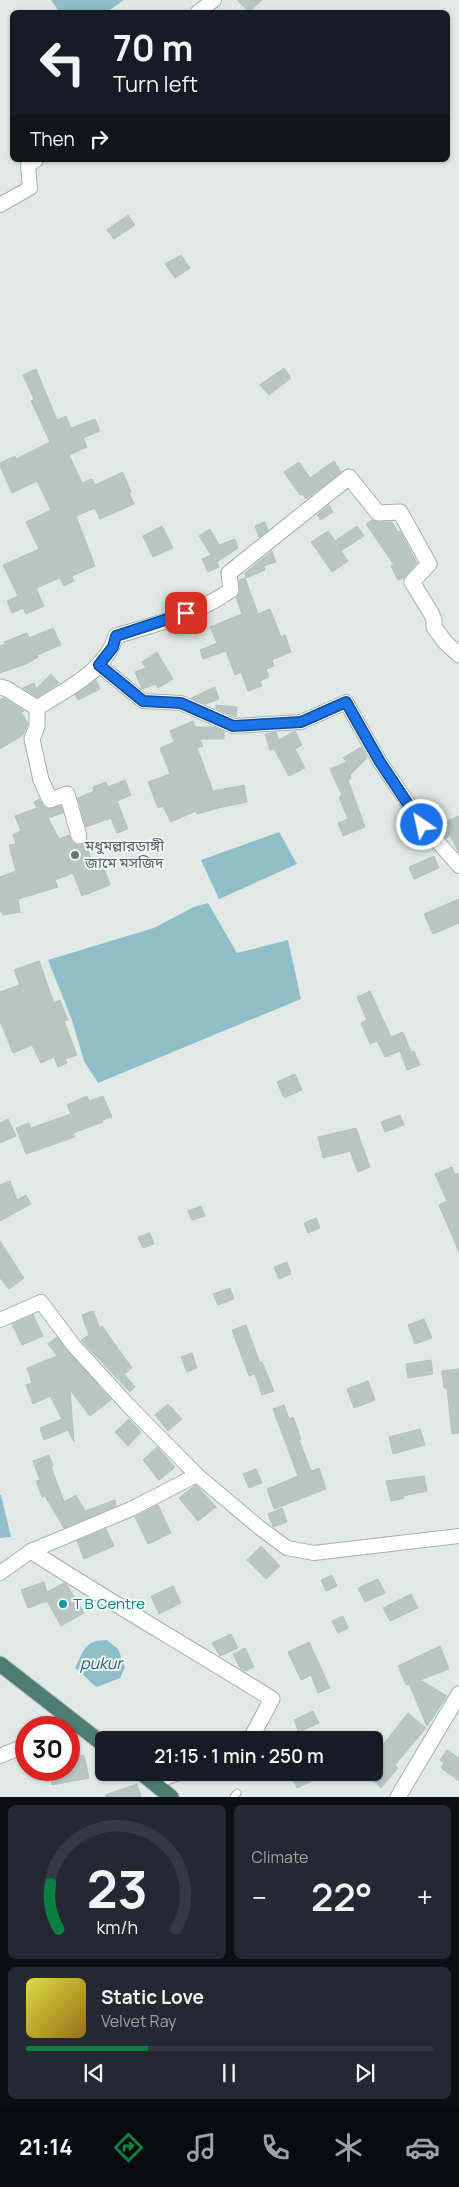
<!DOCTYPE html>
<meta charset="utf-8">
<style>
:root{--surface:#171b24;--page:#242831;--text:#f1f3f6;--muted:#9ea1a6;--line:#363941;--accent:#0b8043}
body{margin:0;font-family:Manrope,"Noto Sans Bengali",sans-serif;background:var(--page);color:var(--text);height:100vh;display:flex;flex-direction:column;font-size:19px;white-space:nowrap}
*{box-sizing:border-box;margin:0}
p{font-size:16px;color:var(--muted)}
.icon{flex:none;width:28px;height:28px;fill:none;stroke:currentColor;stroke-width:2;stroke-linecap:round;stroke-linejoin:round}
.map{position:relative;height:1797px;overflow:hidden}
.side{display:flex;flex-direction:column;gap:8px;padding:8px;background:#0d0f14;flex:1}
.side>*{flex:none}
.guide{position:absolute;left:10px;top:10px;width:440px;height:152px;border-radius:8px;box-shadow:0 1px 4px #0004;background:#171b24;color:var(--text);overflow:hidden}
.speed{position:absolute;left:15px;top:1716px;display:flex;gap:10px;font-size:25px;font-weight:700;text-align:center}
.speed>*{display:grid;place-content:center;width:65px;height:65px;border-radius:50%;background:var(--surface);box-shadow:0 1px 4px #0004;line-height:1}
.speed .limit{border:8px solid #d22;background:#fff;color:#111}
.pin{position:absolute;display:grid;place-items:center;width:42px;height:42px;color:#fff;margin:-21px;border-radius:10px;box-shadow:0 2px 8px #0006}
.me{position:absolute;width:55px;margin:-28px;rotate:326deg;stroke-linejoin:round;filter:drop-shadow(0 0 4px #0008)}
.turn{display:flex;align-items:center;gap:18px;height:105px;padding:0 20px;font-size:22px}
.turn .icon{width:65px;height:65px;stroke-width:2.5}
.turn b{display:block;font-size:35px;line-height:42px}
.then{display:flex;align-items:center;height:48px;padding:0 20px;background:#0003;gap:10px;font-size:19px}
.big{font-size:38px;font-weight:600;line-height:1.1}
.side .widget{flex:1;display:flex;flex-direction:column;justify-content:center;gap:8px;min-width:0;padding:0 18px;border-radius:8px;background:var(--page)}
.side .dial{align-items:center;gap:0}
.dial svg{height:130px;overflow:visible;fill:none;stroke:var(--line);stroke-width:7;stroke-linecap:round;text-anchor:middle}
.dial text{fill:var(--text);stroke:none}
.song{display:flex;align-items:center;gap:15px}
.cover{width:60px;height:60px;border-radius:8px;background:linear-gradient(135deg,hsl(60 70% 55%),hsl(40 70% 35%))}
.played{height:5px;border-radius:2px;background:linear-gradient(90deg,var(--accent) 30%,var(--line) 30%)}
.keys{display:flex;justify-content:space-around;direction:ltr}
.heat{display:flex;justify-content:space-between;align-items:center;font-size:28px;direction:ltr}
.side .tiles{flex:1;display:grid;gap:8px;grid-template-columns:1fr 1fr}
.widget:last-child{grid-column:span 2}
.trip{position:absolute;left:95px;top:1731px;width:288px;height:50px;border-radius:8px;background:var(--surface);box-shadow:0 1px 4px #0004;font-weight:600;line-height:50px;text-align:center}
.dock{display:flex;height:80px;justify-content:space-around;align-items:center;background:#090b0e;color:var(--muted)}
.dock .icon{width:35px;height:35px}
.dock .active{color:var(--accent)}
.dock b{font-size:22px;color:var(--text)}
.map>svg:first-child{display:block}
</style>
<div class="map">
<svg width="459" height="1797" viewBox="0 0 459 1797">
<rect width="100%" height="100%" fill="#e0e9e5"/>
<!-- water -->
<path fill="#8dbec9" d="M 51,0 L 124,0 L 107,12 L 59,12 Z
M 279,832 L 297,864 L 219,899 L 201,860 Z
M 208,903 L 237,953 L 288,940 L 301,999 L 98,1083 L 84,1061 L 72,1020 L 48,960 L 154,928 L 194,907 Z
M 0,1495 L 1,1495 L 11,1537 L 0,1538 Z
M 107,1640 L 118,1649 L 125,1667 L 120,1678 L 97,1687 C 88,1682 84,1673 75,1668 C 85,1649 84,1641 107,1640 Z"/>
<!-- building -->
<path fill="#b8c6c1" stroke="#b3c2bc" d="M 237,0 L 262,0 L 249,12 Z
M 128,215 L 135,225 L 114,239 L 107,230 Z
M 181,255 L 190,268 L 175,278 L 165,264 Z
M 284,368 L 291,378 L 269,395 L 260,385 Z
M 36,369 L 57,420 L 66,416 L 71,428 L 95,419 L 100,431 L 83,438 L 87,447 L 69,455 L 82,483 L 92,479 L 95,485 L 123,472 L 131,492 L 129,493 L 134,504 L 100,519 L 95,508 L 76,516 L 95,566 L 72,576 L 74,581 L 64,586 L 60,578 L 36,588 L 44,606 L 26,614 L 23,608 L 12,613 L 7,601 L 18,596 L 3,565 L 39,549 L 26,522 L 51,510 L 37,481 L 12,493 L 0,466 L 0,463 L 15,456 L 16,459 L 50,442 L 31,401 L 34,399 L 23,375 Z
M 334,461 L 341,472 L 306,499 L 302,494 L 300,495 L 284,472 L 299,462 L 310,478 Z
M 329,505 L 333,512 L 321,520 L 317,515 Z
M 372,520 L 378,522 L 392,522 L 398,532 L 400,531 L 417,563 L 404,578 L 398,580 L 391,566 L 394,565 L 366,524 Z
M 265,522 L 268,530 L 259,537 L 255,526 Z
M 162,526 L 173,548 L 153,557 L 143,536 Z
M 357,526 L 364,536 L 341,551 L 348,561 L 332,572 L 311,542 L 328,531 L 335,541 Z
M 210,529 L 219,545 L 235,539 L 238,548 L 217,562 L 219,567 L 208,572 L 202,559 L 211,555 L 199,536 Z
M 272,551 L 276,562 L 264,566 L 265,570 L 246,578 L 245,573 Z
M 245,578 L 258,614 L 270,609 L 281,637 L 285,635 L 291,652 L 272,660 L 274,666 L 266,669 L 269,677 L 260,681 L 262,686 L 248,691 L 241,672 L 235,675 L 226,651 L 203,659 L 200,650 L 217,643 L 210,627 L 242,614 L 236,598 L 240,593 L 239,580 Z
M 204,616 L 206,623 L 193,628 L 191,623 L 176,629 L 176,627 Z
M 53,628 L 61,645 L 37,655 L 38,657 L 26,664 L 0,673 L 0,646 L 5,644 L 4,642 L 27,633 L 29,638 Z
M 157,652 L 173,679 L 158,688 L 156,684 L 142,689 L 135,672 L 146,668 L 142,662 Z
M 51,674 L 59,683 L 37,697 L 23,688 L 34,683 L 36,689 Z
M 96,680 L 100,689 L 78,700 L 75,695 Z
M 215,687 L 219,699 L 205,704 L 191,698 Z
M 4,698 L 24,711 L 21,712 L 28,724 L 23,735 L 0,749 L 0,700 Z
M 216,705 L 237,707 L 236,717 L 216,709 Z
M 193,721 L 195,727 L 213,727 L 224,731 L 224,739 L 200,739 L 203,746 L 197,748 L 213,791 L 244,785 L 247,802 L 218,808 L 197,814 L 196,811 L 171,822 L 163,806 L 158,808 L 148,782 L 170,774 L 160,748 L 174,742 L 170,731 Z
M 295,731 L 302,745 L 295,749 L 305,768 L 289,776 L 274,749 L 270,750 L 265,734 L 276,732 L 279,740 Z
M 361,747 L 367,758 L 350,775 L 351,778 L 348,780 L 365,827 L 343,836 L 338,823 L 348,819 L 339,797 L 342,795 L 330,769 L 347,762 L 343,758 Z
M 125,780 L 131,795 L 117,801 L 128,829 L 117,833 L 111,818 L 86,827 L 78,798 L 94,791 L 93,787 L 106,782 L 108,787 Z
M 39,799 L 44,807 L 48,809 L 61,806 L 63,813 L 48,818 L 59,839 L 69,835 L 72,842 L 76,845 L 85,843 L 96,871 L 104,868 L 110,885 L 82,896 L 73,873 L 55,880 L 58,887 L 18,899 L 20,912 L 3,915 L 0,910 L 0,877 L 16,871 L 9,845 L 16,844 L 13,835 L 21,831 L 15,816 L 37,808 L 34,802 Z
M 459,816 L 459,853 L 450,836 L 446,838 L 436,826 Z
M 414,828 L 423,839 L 410,844 L 405,832 Z
M 434,856 L 439,868 L 414,879 L 409,867 Z
M 459,899 L 459,923 L 433,934 L 424,914 Z
M 39,961 L 54,1003 L 60,1000 L 68,1020 L 64,1021 L 77,1055 L 65,1059 L 67,1063 L 58,1067 L 54,1057 L 41,1063 L 32,1045 L 13,1053 L 0,1021 L 0,992 L 20,985 L 14,970 Z
M 370,991 L 391,1037 L 403,1032 L 411,1052 L 414,1051 L 420,1065 L 407,1070 L 400,1051 L 385,1057 L 377,1041 L 370,1044 L 361,1023 L 367,1020 L 357,997 Z
M 295,1074 L 302,1090 L 284,1098 L 277,1082 Z
M 87,1096 L 89,1101 L 103,1096 L 112,1117 L 102,1120 L 103,1122 L 73,1133 L 75,1137 L 26,1154 L 16,1128 L 29,1123 L 31,1128 L 71,1114 L 67,1105 Z
M 400,1115 L 404,1125 L 385,1132 L 381,1122 Z
M 8,1119 L 16,1136 L 0,1143 L 0,1123 Z
M 356,1128 L 370,1167 L 358,1172 L 350,1151 L 323,1158 L 318,1137 Z
M 452,1167 L 455,1175 L 459,1173 L 459,1252 L 439,1205 L 447,1201 L 435,1174 Z
M 10,1181 L 17,1200 L 26,1195 L 31,1204 L 0,1221 L 0,1185 Z
M 201,1206 L 205,1216 L 192,1220 L 188,1211 Z
M 316,1218 L 320,1228 L 308,1233 L 304,1223 Z
M 150,1233 L 154,1244 L 143,1248 L 138,1237 Z
M 0,1241 L 24,1278 L 9,1289 L 0,1278 Z
M 287,1262 L 291,1274 L 279,1279 L 274,1267 Z
M 230,1288 L 234,1299 L 218,1305 L 213,1294 Z
M 93,1311 L 100,1328 L 102,1326 L 132,1368 L 124,1374 L 135,1387 L 130,1392 L 81,1340 L 89,1335 L 82,1315 Z
M 33,1315 L 43,1336 L 22,1345 L 12,1324 Z
M 424,1319 L 432,1338 L 415,1344 L 408,1325 Z
M 246,1325 L 260,1363 L 262,1362 L 274,1391 L 262,1395 L 255,1374 L 249,1376 L 232,1330 Z
M 57,1337 L 111,1400 L 90,1416 L 70,1390 L 74,1442 L 68,1430 L 44,1440 L 40,1428 L 62,1419 L 50,1396 L 33,1404 L 26,1385 L 32,1383 L 27,1368 L 57,1356 L 48,1344 Z
M 192,1353 L 197,1368 L 187,1372 L 181,1357 Z
M 431,1360 L 433,1374 L 408,1378 L 406,1364 Z
M 459,1369 L 459,1433 L 452,1434 L 447,1388 L 444,1388 L 442,1371 Z
M 368,1381 L 375,1400 L 354,1408 L 347,1389 Z
M 168,1404 L 182,1419 L 168,1431 L 155,1415 Z
M 284,1405 L 289,1419 L 293,1417 L 301,1439 L 299,1440 L 311,1471 L 319,1468 L 326,1489 L 274,1509 L 267,1489 L 298,1476 L 273,1409 Z
M 129,1419 L 141,1432 L 128,1446 L 115,1432 Z
M 420,1429 L 425,1445 L 393,1454 L 389,1437 Z
M 157,1447 L 175,1467 L 159,1480 L 143,1460 Z
M 49,1455 L 53,1466 L 51,1467 L 64,1502 L 76,1495 L 85,1511 L 115,1500 L 116,1506 L 64,1528 L 45,1496 L 42,1497 L 36,1481 L 40,1480 L 33,1461 Z
M 256,1469 L 262,1483 L 249,1488 L 243,1474 Z
M 424,1476 L 427,1491 L 403,1496 L 404,1498 L 391,1501 L 386,1481 Z
M 196,1485 L 216,1507 L 198,1521 L 179,1498 Z
M 158,1505 L 171,1533 L 148,1544 L 135,1517 Z
M 282,1508 L 287,1522 L 273,1527 L 268,1514 Z
M 106,1529 L 114,1546 L 84,1559 L 77,1541 Z
M 261,1546 L 280,1566 L 266,1579 L 247,1560 Z
M 332,1575 L 337,1586 L 326,1591 L 321,1580 Z
M 378,1579 L 385,1593 L 365,1602 L 358,1588 Z
M 44,1582 L 47,1592 L 64,1583 L 67,1585 L 84,1613 L 61,1626 L 47,1601 L 28,1608 L 21,1590 Z
M 173,1586 L 181,1603 L 159,1614 L 151,1596 Z
M 411,1594 L 418,1608 L 390,1621 L 383,1608 Z
M 343,1616 L 348,1628 L 338,1633 L 332,1621 Z
M 231,1634 L 238,1648 L 220,1656 L 212,1643 Z
M 309,1642 L 330,1688 L 318,1693 L 311,1675 L 301,1680 L 288,1652 Z
M 440,1646 L 449,1669 L 420,1680 L 447,1696 L 427,1726 L 409,1684 L 406,1685 L 398,1666 Z
M 245,1648 L 254,1667 L 245,1671 L 240,1668 L 233,1654 Z
M 313,1711 L 319,1723 L 299,1732 L 294,1720 Z
M 408,1713 L 426,1728 L 395,1765 L 398,1768 L 381,1788 L 364,1772 L 374,1772 L 374,1747 L 378,1751 Z
M 447,1750 L 459,1758 L 459,1781 L 441,1768 L 444,1763 L 440,1760 Z
M 84,1755 L 89,1778 L 52,1785 L 49,1770 L 69,1770 L 69,1758 Z
M 289,1772 L 308,1772 L 312,1781 L 297,1788 Z
M 137,1784 L 141,1797 L 106,1797 L 105,1795 Z"/>
<g fill="none" stroke-linecap="round" stroke-linejoin="round">
<!-- service casing -->
<g stroke="#a3b0ac" stroke-width="9">
<path id="service" d="M 234,1797 L 237,1793"/>
</g>
<!-- minor casing -->
<g stroke="#a3b0ac" stroke-width="16">
<path id="minor" d="M 198,12 L 214,0
M 0,205 L 30,188 L 28,165 L 36,160
M 99,665 L 143,701 L 181,703 L 233,726 L 301,722 L 346,702 L 380,762 L 423,825 L 459,866
M 0,1320 L 41,1302 L 74,1346 L 127,1404 L 197,1475 L 131,1509 L 31,1551 L 0,1573
M 197,1475 L 260,1528 L 287,1548 L 314,1553 L 459,1536
M 0,1756 L 26,1745"/>
</g>
<!-- tertiary casing -->
<g stroke="#a3b0ac" stroke-width="17">
<path id="tertiary" d="M 0,687 L 7,689 L 37,708 C 66,689 105,672 116,636 C 155,624 198,614 231,590 L 229,573 L 349,477 L 378,513 L 400,512 L 429,564 L 412,582 L 431,613 L 434,620 L 434,627 L 445,642 L 459,655
M 37,708 L 37,726 L 32,739 L 41,780 L 50,800 L 67,794 L 79,836
M 31,1551 C 110,1602 192,1649 272,1699 L 250,1740
M 152,1782 L 180,1772
M 398,1797 L 459,1694"/>
</g>
<!-- trunk casing -->
<g stroke="#bdc3c2" stroke-width="17">
<path id="trunk" d="M 0,1664 L 104,1745
M 140,1772 L 171,1797"/>
</g>
<!-- service -->
<use href="#service" stroke="#fff" stroke-width="7"/>
<!-- minor -->
<use href="#minor" stroke="#fff" stroke-width="14"/>
<!-- tertiary -->
<use href="#tertiary" stroke="#fff" stroke-width="15"/>
<!-- trunk -->
<use href="#trunk" stroke="#4d7d73" stroke-width="15"/>
</g>
<g fill="none" stroke-linecap="round" stroke-linejoin="round">
<!-- route casing -->
<g stroke="#114b97" stroke-width="12">
<path id="route" d="M 186,613 L 116,636 L 113,647 L 99,665 L 143,701 L 181,703 L 233,726 L 301,722 L 346,702 L 380,762 L 422,825"/>
</g>
<!-- route -->
<use href="#route" stroke="#1a73e8" stroke-width="9"/>
</g>
<!-- markers -->
<circle fill="#6b7280" stroke="#f0f6f3" stroke-width="2" cx="75" cy="855" r="5"/>
<circle fill="#0f9aa8" stroke="#f0f6f3" stroke-width="2" cx="63" cy="1604" r="5"/>
<g text-anchor="middle" stroke-width="4" stroke-linejoin="round" paint-order="stroke">
<!-- worship labels -->
<g font-size="15" fill="#5b616d" stroke="#f0f6f3" text-anchor="start">
<text x="85" y="851">মধুমল্লারডাঙ্গী<tspan x="85" dy="17">জামে মসজিদ</tspan></text>
</g>
<!-- culture labels -->
<g font-size="15" fill="#0d838f" stroke="#f0f6f3" text-anchor="start">
<text x="73" y="1609">T B Centre</text>
</g>
<!-- water labels -->
<g font-size="16" font-style="italic" fill="#235f6c" stroke="#f0f6f3">
<text x="101" y="1669">pukur</text>
</g>
</g>
</svg>
<div class="speed"><div class="limit">30</div></div>
<div class="pin" style="left:186px;top:613px;background:#d93025"><svg class="icon" aria-label="arrive" viewBox="0 0 24 24"><path d="M6 21V4h12l-3 4 3 4H6"/></svg></div>
<svg class="me" style="left:422px;top:825px" viewBox="-20 -20 40 40"><circle r="17" fill="#1a73e8" stroke="#fff" stroke-width="3"/><path d="M0-11L8 9 0 5-8 9z" fill="#fff"/></svg>
<div class="trip">21:15 · 1 min · 250 m</div>
<div class="guide">
<div class="turn"><svg class="icon" aria-label="left" viewBox="0 0 24 24"><path d="M17 20v-9H6M10 6l-5 5 5 5"/></svg><div><b>70 m</b>Turn left</div></div>
<div class="then">Then<svg class="icon" aria-label="right" viewBox="0 0 24 24"><path d="M7 20v-9h11M14 6l5 5-5 5"/></svg></div>
</div>
</div>
<section class="side">
<div class="tiles">
<div class="widget dial"><svg viewBox="0 0 100 80">
<path d="M14 69A42 42 0 1 1 86 69"/>
<path d="M14 69A42 42 0 0 1 9 41" stroke="#0b8043"/>
<text x="50" y="56" font-size="32" font-weight="700">23</text>
<text x="50" y="72" font-size="11">km/h</text>
</svg></div>
<div class="widget"><p>Climate</p>
<div class="heat"><a>−</a><b class="big">22°</b><a>+</a></div>
</div>
<div class="widget">
<div class="song"><i class="cover"></i><div><b>Static Love</b><p>Velvet Ray</p></div></div>
<div class="played"></div>
<div class="keys"><svg class="icon" aria-label="previous" viewBox="0 0 24 24"><path d="M18 5L8 12l10 7zM5 5v14"/></svg><svg class="icon" aria-label="pause" viewBox="0 0 24 24"><path d="M8 5v14M16 5v14"/></svg><svg class="icon" aria-label="next" viewBox="0 0 24 24"><path d="M6 5l10 7-10 7zM19 5v14"/></svg></div>
</div>
</div>
</section>
<nav class="dock">
<b>21:14</b>
<svg class="icon active" aria-label="directions" viewBox="0 0 24 24"><path d="M12 3l9 9-9 9-9-9zM9 14v-3h6M13 9l2 2-2 2"/></svg>
<svg class="icon" aria-label="music" viewBox="0 0 24 24"><path d="M9 18V5l10-2v13"/><circle cx="6" cy="18" r="3"/><circle cx="16" cy="16" r="3"/></svg>
<svg class="icon" aria-label="phone" viewBox="0 0 24 24"><path d="M5 4h4l2 5-3 2q2 4 5 5l2-3 5 2v4C11 20 4 13 5 4z"/></svg>
<svg class="icon" aria-label="climate" viewBox="0 0 24 24"><path d="M12 3v18M4 7l16 10M4 17L20 7"/></svg>
<svg class="icon" aria-label="car" viewBox="0 0 24 24"><path d="M5 17H2v-5l4-1 3-4h7l3 4 3 1v5h-3M9 17h6M6 11h13"/><circle cx="7" cy="17" r="2"/><circle cx="17" cy="17" r="2"/></svg>
</nav>
